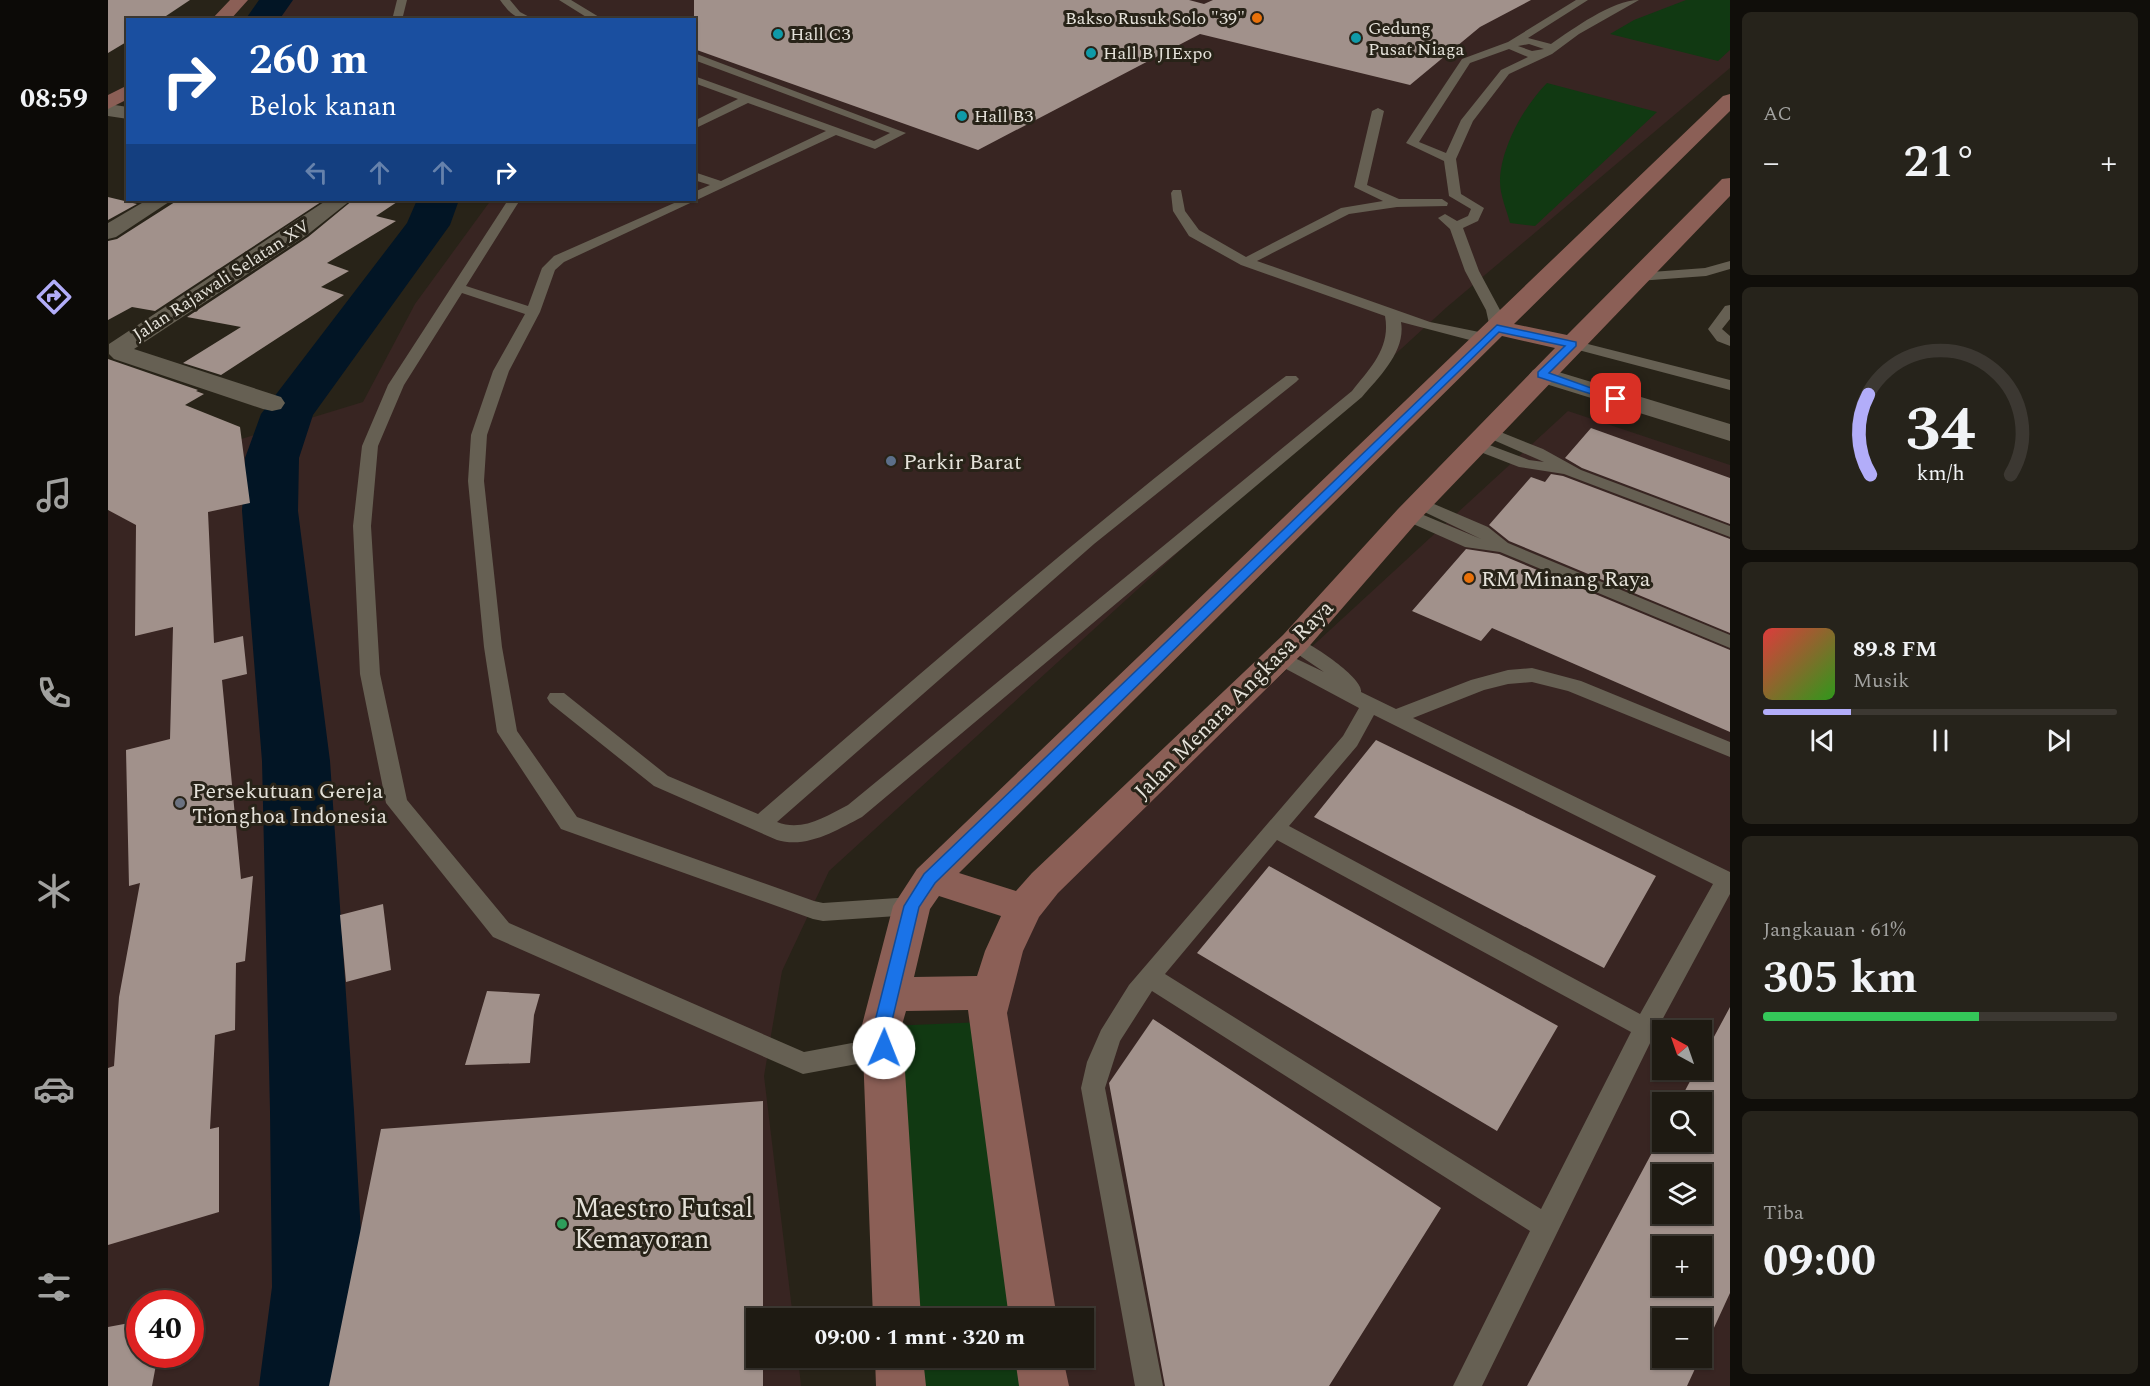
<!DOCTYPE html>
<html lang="id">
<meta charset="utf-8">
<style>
:root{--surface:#1e1a12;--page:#26231b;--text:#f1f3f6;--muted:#a1a19f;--line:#3c3832;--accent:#b2adf9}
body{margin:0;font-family:Spectral,serif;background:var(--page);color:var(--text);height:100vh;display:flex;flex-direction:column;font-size:22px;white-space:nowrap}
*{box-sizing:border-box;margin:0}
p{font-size:20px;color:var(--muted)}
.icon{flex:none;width:33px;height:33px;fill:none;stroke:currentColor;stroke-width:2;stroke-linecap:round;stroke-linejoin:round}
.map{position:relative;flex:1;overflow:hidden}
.panel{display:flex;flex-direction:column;gap:12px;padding:12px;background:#100e0a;width:420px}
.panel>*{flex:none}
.top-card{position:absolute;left:18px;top:18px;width:570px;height:183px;border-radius:0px;box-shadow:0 2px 4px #0004,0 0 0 2px var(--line);background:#1a4fa0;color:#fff;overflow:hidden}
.needle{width:39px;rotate:320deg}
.tools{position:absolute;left:1544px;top:1020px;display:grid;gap:12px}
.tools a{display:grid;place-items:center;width:60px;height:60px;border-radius:0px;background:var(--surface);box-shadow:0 2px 4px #0004,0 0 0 2px var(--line);font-size:30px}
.speed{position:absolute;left:18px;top:1290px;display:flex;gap:12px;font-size:30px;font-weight:700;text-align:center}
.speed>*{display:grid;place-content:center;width:78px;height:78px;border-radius:50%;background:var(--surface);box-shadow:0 2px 4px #0004,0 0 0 2px var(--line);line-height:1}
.speed .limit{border:9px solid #d22;background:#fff;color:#111}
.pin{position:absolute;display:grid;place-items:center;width:51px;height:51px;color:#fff;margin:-26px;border-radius:12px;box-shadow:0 3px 9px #0006}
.me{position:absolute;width:66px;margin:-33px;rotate:1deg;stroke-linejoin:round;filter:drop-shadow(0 0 4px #0008)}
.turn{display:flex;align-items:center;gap:21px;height:126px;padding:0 24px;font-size:27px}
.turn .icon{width:78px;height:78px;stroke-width:2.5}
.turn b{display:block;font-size:42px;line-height:51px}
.lanes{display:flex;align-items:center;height:57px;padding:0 24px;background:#0003;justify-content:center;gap:30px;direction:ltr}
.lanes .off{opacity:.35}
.big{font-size:45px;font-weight:700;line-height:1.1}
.panel .card{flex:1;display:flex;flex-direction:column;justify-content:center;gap:9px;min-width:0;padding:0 21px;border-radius:9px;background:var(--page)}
.panel .dial{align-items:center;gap:0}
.dial svg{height:156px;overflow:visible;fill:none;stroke:var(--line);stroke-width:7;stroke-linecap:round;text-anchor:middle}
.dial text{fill:var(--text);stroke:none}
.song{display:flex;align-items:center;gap:18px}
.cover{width:72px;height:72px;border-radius:9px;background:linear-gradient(135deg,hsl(0 70% 55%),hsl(110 70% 35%))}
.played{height:6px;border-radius:3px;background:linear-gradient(90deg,var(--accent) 25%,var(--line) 25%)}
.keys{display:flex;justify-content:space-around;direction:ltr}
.heat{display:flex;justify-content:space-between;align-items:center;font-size:33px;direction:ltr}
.charge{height:9px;border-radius:4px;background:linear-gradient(90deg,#34c759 61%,var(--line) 0)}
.trip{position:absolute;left:638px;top:1308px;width:348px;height:60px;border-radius:0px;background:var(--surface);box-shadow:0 2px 4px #0004,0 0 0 2px var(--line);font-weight:700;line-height:60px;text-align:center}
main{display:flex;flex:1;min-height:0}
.menu{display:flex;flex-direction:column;width:108px;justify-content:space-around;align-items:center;background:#0c0a07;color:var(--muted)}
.menu .icon{width:42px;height:42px}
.menu .on{color:var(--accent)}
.menu b{font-size:27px;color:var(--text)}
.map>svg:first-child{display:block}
</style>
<main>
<nav class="menu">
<b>08:59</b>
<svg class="icon on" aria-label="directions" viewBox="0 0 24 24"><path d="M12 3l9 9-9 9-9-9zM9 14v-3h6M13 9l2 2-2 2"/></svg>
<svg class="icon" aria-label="music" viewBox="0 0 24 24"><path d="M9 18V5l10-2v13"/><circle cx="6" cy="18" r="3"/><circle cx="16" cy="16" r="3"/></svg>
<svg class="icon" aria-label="phone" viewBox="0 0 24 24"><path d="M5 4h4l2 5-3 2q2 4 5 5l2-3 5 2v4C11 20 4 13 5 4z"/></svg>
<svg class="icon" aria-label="climate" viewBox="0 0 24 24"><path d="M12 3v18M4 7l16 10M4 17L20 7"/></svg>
<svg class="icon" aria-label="car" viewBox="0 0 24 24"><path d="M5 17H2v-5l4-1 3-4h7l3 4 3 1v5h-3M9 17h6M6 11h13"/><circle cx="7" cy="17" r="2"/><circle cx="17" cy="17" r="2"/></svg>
<svg class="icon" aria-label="filters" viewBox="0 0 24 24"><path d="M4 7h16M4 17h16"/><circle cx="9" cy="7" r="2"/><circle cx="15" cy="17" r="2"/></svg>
</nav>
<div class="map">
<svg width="1622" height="1386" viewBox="0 0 1622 1386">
<rect width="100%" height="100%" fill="#282318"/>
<!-- commercial -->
<path fill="#382522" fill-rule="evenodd" d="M 168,0 L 1622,0 L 1622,68 L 1339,307 L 721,871 L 674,971 L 656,1076 L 685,1318 L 648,1318 L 648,1358 L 690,1358 L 693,1386 L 0,1386 L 0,511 L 84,454 L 255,402 L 307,304 L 383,200 L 586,200 L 586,20 L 155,19 ZM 32,1304 L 82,1304 L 82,1354 L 32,1354 Z
M 1460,411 L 1622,465 L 1622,1386 L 937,1386 L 932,1358 L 975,1358 L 975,1318 L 927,1318 L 882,1013 L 919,909 ZM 1554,1030 L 1593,1030 L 1593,1070 L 1554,1070 ZM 1554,1102 L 1593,1102 L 1593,1142 L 1554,1142 ZM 1554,1174 L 1593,1174 L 1593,1214 L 1554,1214 ZM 1554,1246 L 1593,1246 L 1593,1286 L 1554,1286 ZM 1554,1318 L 1593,1318 L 1593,1358 L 1554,1358 Z"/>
<!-- green -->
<path fill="#113912" d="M 1578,0 L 1622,0 L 1622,50 L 1610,61 L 1502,34 L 1526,20 Z
M 1439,83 L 1549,112 L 1427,226 L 1402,223 C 1399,211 1392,195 1392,182 C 1392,149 1416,106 1439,83 Z
M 875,1022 L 921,1318 L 789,1318 L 781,1026 Z
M 791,1358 L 928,1358 L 932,1386 L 793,1386 Z"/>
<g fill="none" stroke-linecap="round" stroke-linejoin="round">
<!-- river -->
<path fill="#021525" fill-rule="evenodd" d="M 151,0 L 185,0 L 171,20 L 137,20 Z
M 309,200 L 351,200 L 342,225 L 205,415 L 191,458 L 190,511 L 222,761 L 246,1111 L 256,1287 L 247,1386 L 151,1386 L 164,1287 L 162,1111 L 154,761 L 134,511 L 137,458 L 153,414 L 299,223 Z"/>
</g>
<!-- building -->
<path fill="#a1918b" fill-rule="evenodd" d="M 0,0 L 82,0 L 52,20 L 20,20 L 20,41 L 0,53 Z
M 586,0 L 1081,0 L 1096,4 L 1105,0 L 1423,0 L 1372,27 L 1302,85 L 1092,34 L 870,150 L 586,49 Z
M 0,197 L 29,204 L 0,220 Z
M 70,200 L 216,200 L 47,311 L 24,307 L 0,320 L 0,241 L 9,239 Z
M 245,200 L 292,200 L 268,216 L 288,221 L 219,263 L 241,271 L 213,287 L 236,295 L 113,375 L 75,363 L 133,327 L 79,317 L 200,237 Z
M 0,359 L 90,390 L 88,391 L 96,394 L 77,405 L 132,427 L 142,503 L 100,512 L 106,643 L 135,636 L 139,674 L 114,680 L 133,879 L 145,876 L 137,961 L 128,963 L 127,1030 L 107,1035 L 102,1129 L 111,1127 L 111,1212 L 0,1245 L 0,1068 L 6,1066 L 11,997 L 32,883 L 21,886 L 18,750 L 62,739 L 65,627 L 27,636 L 28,525 L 0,510 Z
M 1483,428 L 1622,478 L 1622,524 L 1474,468 L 1457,458 Z
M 1443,474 L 1455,476 L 1622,539 L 1622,633 L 1401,541 L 1381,525 L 1423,477 L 1437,482 Z
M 1358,549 L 1391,554 L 1622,650 L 1622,732 L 1384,628 L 1373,641 L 1304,611 Z
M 1268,740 L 1548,876 L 1496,968 L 1206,817 Z
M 1161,866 L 1450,1026 L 1389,1131 L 1089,953 Z
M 275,904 L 283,970 L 238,982 L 232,915 Z
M 379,991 L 432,994 L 426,1015 L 422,1063 L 357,1065 Z
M 1622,1007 L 1622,1293 L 1593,1356 L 1593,1318 L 1554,1318 L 1554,1358 L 1592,1358 L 1579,1386 L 1419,1386 L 1554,1134 L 1554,1142 L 1593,1142 L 1593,1102 L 1571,1102 L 1588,1070 L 1593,1070 L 1593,1061 ZM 1554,1174 L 1593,1174 L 1593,1214 L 1554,1214 ZM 1554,1246 L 1593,1246 L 1593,1286 L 1554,1286 Z
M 1045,1019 L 1333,1208 L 1221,1386 L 1057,1386 L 1001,1083 Z
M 655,1101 L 655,1318 L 648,1318 L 648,1358 L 655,1358 L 655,1386 L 221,1386 L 273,1129 Z
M 32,1321 L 32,1354 L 50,1354 L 44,1386 L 0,1386 L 0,1327 Z"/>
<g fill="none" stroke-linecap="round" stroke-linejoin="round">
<!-- lane -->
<path fill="#666053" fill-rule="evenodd" d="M 289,0 L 299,0 L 294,20 L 284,20 Z
M 392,0 L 402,0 L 412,12 L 427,20 C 408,20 403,15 392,0 Z
M 451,0 L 463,0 L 496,20 L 483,20 Z
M 1468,0 L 1480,0 L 1420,38 L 1443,44 C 1465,29 1504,0 1531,0 L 1471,34 L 1444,54 L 1401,74 L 1365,121 L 1348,159 L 1353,194 L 1376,208 L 1370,221 L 1355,228 L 1371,271 L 1392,310 L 1396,328 L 1389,332 L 1382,328 L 1378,310 L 1357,271 L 1342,229 L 1330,218 L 1337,214 L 1349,221 L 1360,216 L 1363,209 L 1341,196 L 1336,161 L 1298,143 L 1354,59 L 1400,42 ZM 1421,44 L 1436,49 L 1424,51 L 1410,46 ZM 1401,49 L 1420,57 L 1393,70 L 1353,120 L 1338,153 L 1311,142 L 1362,63 Z
M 586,53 L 798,133 L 767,149 L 728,135 L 456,262 L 447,270 L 432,312 L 401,371 L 379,435 L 376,481 L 394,647 L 409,731 L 469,817 L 706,901 L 715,903 L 804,897 L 812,900 L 815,906 L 812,912 L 804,915 L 715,921 L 705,919 L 453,829 L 389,732 L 376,647 L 360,481 L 363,435 L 385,371 L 417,314 L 354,293 L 296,385 L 270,446 L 263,526 L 272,674 L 299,800 L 401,923 L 696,1052 L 776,1037 L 785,1041 L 788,1048 L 785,1055 L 776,1059 L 695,1074 L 385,937 L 278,803 L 252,674 L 245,526 L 254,446 L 280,385 L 400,200 L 412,200 L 358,286 L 420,306 L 434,268 L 446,256 L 573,200 L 586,200 L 586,192 L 602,185 L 586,180 L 586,172 L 613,181 L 718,131 L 640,103 L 586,129 L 586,121 L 630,99 L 586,83 L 586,76 L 766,141 L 782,133 L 586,60 Z
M 1270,108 L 1276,111 L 1259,185 L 1291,199 L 1334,199 L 1340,203 L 1339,206 L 1289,207 L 1241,214 L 1149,261 L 1322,322 L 1376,333 L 1384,340 L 1382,343 L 1377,344 L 1293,322 C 1298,351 1272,376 1254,397 L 754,817 C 729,830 699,849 669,840 L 546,786 L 442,703 L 439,698 L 442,693 L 456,693 L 560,776 L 650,814 C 823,664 995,514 1178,376 L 1188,376 L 1191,379 L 1188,382 L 986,544 L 669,822 C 694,832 717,817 740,805 L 1244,391 C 1262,368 1283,348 1277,316 L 1133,265 L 1081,236 L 1065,211 L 1063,193 L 1065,190 L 1073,190 L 1077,211 L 1091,230 L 1138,257 L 1233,208 L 1275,201 L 1246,187 L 1264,111 Z
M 1622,261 L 1622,269 L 1598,276 L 1530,281 L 1523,277 L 1530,273 L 1597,268 Z
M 1622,305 L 1622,319 L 1614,329 L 1622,336 L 1622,346 L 1609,341 L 1600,329 L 1617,306 Z
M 1464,340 L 1622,380 L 1622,390 L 1459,347 L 1457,344 L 1459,341 Z
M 1380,427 L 1435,449 L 1473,470 L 1622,526 L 1622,537 L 1456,474 L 1411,467 L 1362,448 L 1360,445 L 1362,442 L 1368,440 L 1421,460 L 1436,462 L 1374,435 L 1372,432 Z
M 1312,498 L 1380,527 L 1400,543 L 1622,635 L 1622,648 L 1392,552 L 1357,547 L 1294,519 L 1291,515 L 1294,511 L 1306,511 L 1373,539 L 1306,507 L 1304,503 Z
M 1186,637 C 1200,641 1256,678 1253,692 L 1288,709 L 1363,680 L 1400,670 L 1424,668 L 1473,681 L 1622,742 L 1622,757 L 1460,691 L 1424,682 L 1400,684 L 1376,690 L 1305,718 L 1622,872 L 1622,894 L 1546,1035 L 1374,1386 L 1345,1386 L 1422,1231 L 1044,991 L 1012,1041 L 997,1088 L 1055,1386 L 1027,1386 L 973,1088 L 979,1062 L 993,1030 L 1021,985 L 1235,736 L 1251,708 L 1165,662 L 1162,657 L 1165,652 L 1172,651 L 1216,672 L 1179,647 L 1177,643 L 1179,639 ZM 1266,715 L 1605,884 L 1532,1014 L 1181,826 L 1249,746 ZM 1169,840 L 1523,1032 L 1433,1209 L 1057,974 Z"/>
<!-- street -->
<path fill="#666053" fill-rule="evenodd" d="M 0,104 L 20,107 L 20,119 L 0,116 Z
M 39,200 L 64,200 L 8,237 L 0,239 L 0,223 Z
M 219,200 L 243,200 L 199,235 L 26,349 L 173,397 L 177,403 L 173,409 L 164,411 L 155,409 L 6,359 L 1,354 L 1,344 Z
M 1434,367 L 1622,424 L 1622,441 L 1425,380 L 1421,375 L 1425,370 Z"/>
<!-- secondary -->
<path fill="#8b5f56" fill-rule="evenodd" d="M 122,0 L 140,0 L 122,20 L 103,20 Z
M 20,85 L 20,99 L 0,109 L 0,95 Z
M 1622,94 L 1622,111 L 1406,324 L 1459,335 L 1614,179 L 1622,178 L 1622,196 L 1310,521 L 1197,651 L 950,893 L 931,917 L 915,951 L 899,1013 L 949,1318 L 901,1318 L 860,1010 L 798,1011 L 794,1025 L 813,1318 L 765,1318 L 754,1025 L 785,906 L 809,869 L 1615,96 ZM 1394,336 L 1447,348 L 1290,509 L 1175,635 L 924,873 L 908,891 L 851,873 ZM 831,896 L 893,916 L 877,951 L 869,976 L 806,977 L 822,909 Z
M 767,1358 L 815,1358 L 818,1386 L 768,1386 Z
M 907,1358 L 955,1358 L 961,1386 L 911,1386 Z"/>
</g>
<!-- route -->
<path fill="#1a73e8" stroke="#114b97" stroke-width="1.5" d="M 1389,325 L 1468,342 L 1468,346 L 1441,373 L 1514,399 L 1505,401 L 1430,377 L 1430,372 L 1457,346 L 1391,332 L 827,883 L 811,907 L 783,1025 L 784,1048 L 782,1053 L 776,1056 L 769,1053 L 766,1025 L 796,906 L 816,874 Z"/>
<!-- markers -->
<g fill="#e8710a" stroke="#282318" stroke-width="2">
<circle cx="1149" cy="18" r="6"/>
<circle cx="1361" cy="578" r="6"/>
</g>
<g fill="#0f9aa8" stroke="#282318" stroke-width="2">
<circle cx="670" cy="34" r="6"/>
<circle cx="1248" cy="38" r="6"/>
<circle cx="983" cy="53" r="6"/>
<circle cx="854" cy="116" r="6"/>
</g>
<circle fill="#5c6f8a" stroke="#282318" stroke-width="2" cx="783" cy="461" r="6"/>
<circle fill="#6b7280" stroke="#282318" stroke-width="2" cx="72" cy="803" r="6"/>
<circle fill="#2e9e5b" stroke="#282318" stroke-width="2" cx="454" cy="1224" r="6"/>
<g text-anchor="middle" stroke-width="6" stroke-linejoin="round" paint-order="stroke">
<!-- far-poi labels -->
<g font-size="18" fill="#e5e2da" stroke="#282318" text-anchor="start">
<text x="1137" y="24" text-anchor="end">Bakso Rusuk Solo "39"</text>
<text x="1260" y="34">Gedung<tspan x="1260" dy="21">Pusat Niaga</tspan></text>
<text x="682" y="40">Hall C3</text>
<text x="995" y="59">Hall B JIExpo</text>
<text x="866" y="122">Hall B3</text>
</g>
<!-- far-street labels -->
<g font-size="18" fill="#e5e2da" stroke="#282318">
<text transform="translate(113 280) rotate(-33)" y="6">Jalan Rajawali Selatan XV</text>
</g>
<!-- poi labels -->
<g font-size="22" fill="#e5e2da" stroke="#282318" text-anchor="start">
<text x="795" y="469">Parkir Barat</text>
<text x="1373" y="586">RM Minang Raya</text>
<text x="84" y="798">Persekutuan Gereja<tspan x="84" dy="25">Tionghoa Indonesia</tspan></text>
</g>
<!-- street labels -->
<g font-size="22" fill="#e5e2da" stroke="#282318">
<text transform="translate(1125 699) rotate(-45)" y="8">Jalan Menara Angkasa Raya</text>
</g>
<!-- near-poi labels -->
<g font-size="27" fill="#e5e2da" stroke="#282318" text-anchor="start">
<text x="466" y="1217">Maestro Futsal<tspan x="466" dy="31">Kemayoran</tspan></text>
</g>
</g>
</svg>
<div class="tools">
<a><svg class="needle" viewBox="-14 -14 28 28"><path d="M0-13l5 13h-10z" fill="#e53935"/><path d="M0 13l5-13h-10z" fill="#a1a19f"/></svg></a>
<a><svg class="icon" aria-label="search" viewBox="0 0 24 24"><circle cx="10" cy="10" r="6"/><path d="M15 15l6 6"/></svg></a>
<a><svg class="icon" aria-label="layers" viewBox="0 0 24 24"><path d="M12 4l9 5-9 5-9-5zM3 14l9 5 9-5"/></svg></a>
<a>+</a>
<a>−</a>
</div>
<div class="speed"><div class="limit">40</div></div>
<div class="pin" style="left:1508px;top:399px;background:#d93025"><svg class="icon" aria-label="arrive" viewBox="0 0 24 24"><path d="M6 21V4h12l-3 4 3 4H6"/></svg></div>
<svg class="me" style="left:776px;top:1048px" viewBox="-20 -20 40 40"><circle r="19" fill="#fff"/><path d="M0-13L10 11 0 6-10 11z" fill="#1a73e8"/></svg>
<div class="trip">09:00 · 1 mnt · 320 m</div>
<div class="top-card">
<div class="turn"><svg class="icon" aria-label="right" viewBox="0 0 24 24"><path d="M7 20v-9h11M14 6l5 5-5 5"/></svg><div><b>260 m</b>Belok kanan</div></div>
<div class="lanes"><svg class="icon off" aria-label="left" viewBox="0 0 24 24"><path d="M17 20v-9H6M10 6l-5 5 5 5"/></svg><svg class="icon off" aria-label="ahead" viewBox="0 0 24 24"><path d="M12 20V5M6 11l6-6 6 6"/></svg><svg class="icon off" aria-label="ahead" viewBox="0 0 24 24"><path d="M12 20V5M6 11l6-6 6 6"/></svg><svg class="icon" aria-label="right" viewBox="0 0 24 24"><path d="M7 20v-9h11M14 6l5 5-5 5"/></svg></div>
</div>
</div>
<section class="panel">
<div class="card"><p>AC</p>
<div class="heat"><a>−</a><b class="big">21°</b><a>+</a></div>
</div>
<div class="card dial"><svg viewBox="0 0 100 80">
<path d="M14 69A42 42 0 1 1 86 69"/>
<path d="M14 69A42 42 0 0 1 13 28" stroke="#b2adf9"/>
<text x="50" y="56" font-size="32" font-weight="700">34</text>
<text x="50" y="72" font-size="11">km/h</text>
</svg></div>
<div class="card">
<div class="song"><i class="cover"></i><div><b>89.8 FM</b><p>Musik</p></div></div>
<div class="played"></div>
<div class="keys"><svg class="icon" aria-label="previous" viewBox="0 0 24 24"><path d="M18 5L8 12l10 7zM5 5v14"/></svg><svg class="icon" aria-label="pause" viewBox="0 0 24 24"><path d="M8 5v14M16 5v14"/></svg><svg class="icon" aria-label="next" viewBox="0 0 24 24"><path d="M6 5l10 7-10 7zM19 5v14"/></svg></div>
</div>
<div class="card"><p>Jangkauan · 61%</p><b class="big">305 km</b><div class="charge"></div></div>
<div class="card"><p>Tiba</p><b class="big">09:00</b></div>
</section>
</main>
